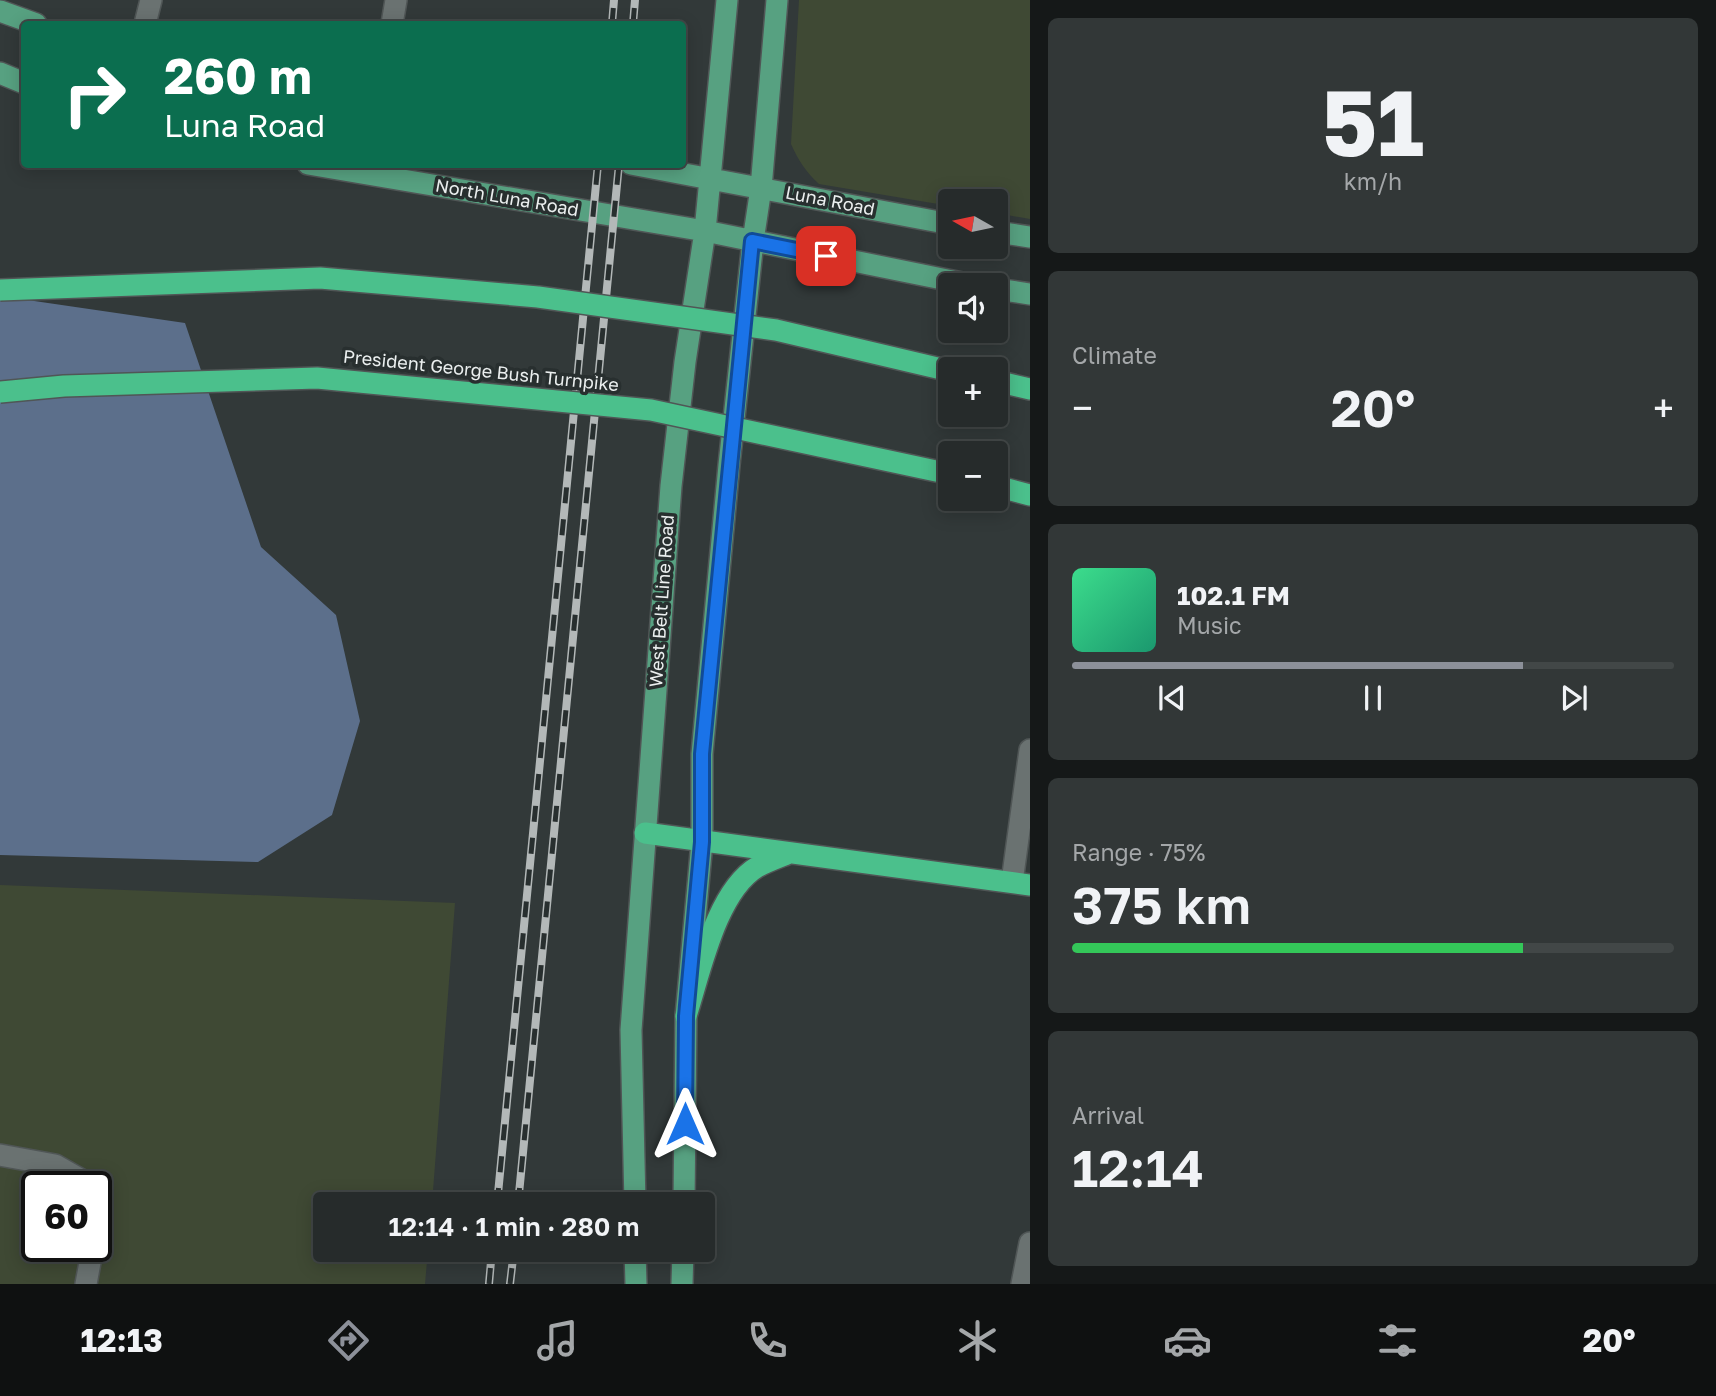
<!DOCTYPE html>
<meta charset="utf-8">
<style>
:root{--surface:#262b2b;--page:#323737;--text:#f1f3f6;--muted:#a4a7a9;--line:#424747;--accent:#8c9099}
body{margin:0;font-family:"Golos Text",sans-serif;background:var(--page);color:var(--text);height:100vh;display:flex;flex-direction:column;font-size:26px;white-space:nowrap}
*{box-sizing:border-box;margin:0}
p{font-size:23px;color:var(--muted)}
.icon{flex:none;width:38px;height:38px;fill:none;stroke:currentColor;stroke-width:2;stroke-linecap:round;stroke-linejoin:round}
.map{position:relative;flex:1;overflow:hidden}
.panel{display:flex;flex-direction:column;gap:18px;padding:18px;background:#151818;width:686px}
.panel>*{flex:none}
.top-card{position:absolute;left:21px;top:21px;width:665px;height:147px;border-radius:7px;box-shadow:0 4px 18px #0003,0 0 0 2px var(--line);background:#0b6e4f;color:#fff;overflow:hidden}
.needle{width:46px;rotate:279deg}
.controls{position:absolute;left:938px;top:189px;display:grid;gap:14px}
.controls a{display:grid;place-items:center;width:70px;height:70px;border-radius:7px;background:var(--surface);box-shadow:0 4px 18px #0003,0 0 0 2px var(--line);font-size:35px}
.speed{position:absolute;left:21px;top:1171px;display:flex;gap:14px;font-size:35px;font-weight:700;text-align:center}
.speed>*{display:grid;place-content:center;width:91px;height:91px;border-radius:50%;background:var(--surface);box-shadow:0 4px 18px #0003,0 0 0 2px var(--line);line-height:1}
.speed .limit{border:4px solid #111;border-radius:10px;background:#fff;color:#111}
.pin{position:absolute;display:grid;place-items:center;width:60px;height:60px;color:#fff;margin:-30px;border-radius:14px;box-shadow:0 4px 10px #0006}
.me{position:absolute;width:77px;margin:-38px;rotate:0deg;stroke-linejoin:round;filter:drop-shadow(0 0 5px #0008)}
.turn{display:flex;align-items:center;gap:24px;height:147px;padding:0 28px;font-size:32px}
.turn .icon{width:91px;height:91px;stroke-width:2.5}
.turn b{display:block;font-size:49px;line-height:60px}
.big{font-size:52px;font-weight:600;line-height:1.1}
.panel .tile{flex:1;display:flex;flex-direction:column;justify-content:center;gap:10px;min-width:0;padding:0 24px;border-radius:10px;background:var(--page)}
.panel .dial{align-items:center;gap:0}
.dial b{font-size:91px;line-height:1}
.song{display:flex;align-items:center;gap:21px}
.cover{width:84px;height:84px;border-radius:10px;background:linear-gradient(135deg,hsl(150 70% 55%),hsl(160 70% 35%))}
.played{height:7px;border-radius:4px;background:linear-gradient(90deg,var(--accent) 75%,var(--line) 75%)}
.keys{display:flex;justify-content:space-around;direction:ltr}
.heat{display:flex;justify-content:space-between;align-items:center;font-size:38px;direction:ltr}
.charge{height:10px;border-radius:5px;background:linear-gradient(90deg,#34c759 75%,var(--line) 0)}
.trip{position:absolute;left:313px;top:1192px;width:402px;height:70px;border-radius:7px;background:var(--surface);box-shadow:0 4px 18px #0003,0 0 0 2px var(--line);font-weight:600;line-height:70px;text-align:center}
.menu{display:flex;height:112px;justify-content:space-around;align-items:center;background:#0f1111;color:var(--muted)}
.menu .icon{width:49px;height:49px}
.menu .active{color:var(--accent)}
.menu b{font-size:32px;color:var(--text)}
main{display:flex;flex:1;min-height:0}
.map>svg:first-child{display:block}
</style>
<main>
<div class="map">
<svg width="1030" height="1284" viewBox="0 0 1030 1284">
<rect width="100%" height="100%" fill="#323939"/>
<!-- green -->
<path fill="#3f4934" fill-rule="evenodd" d="M 799,0 L 1030,0 L 1030,219 L 996,213 L 996,201 L 950,201 L 950,206 L 819,184 C 806,172 798,160 791,144 Z
M 0,885 L 455,903 L 432,1204 L 326,1204 L 326,1250 L 428,1250 L 425,1284 L 0,1284 ZM 37,1186 L 96,1186 L 96,1246 L 37,1246 Z"/>
<!-- water -->
<path fill="#5c6f8b" d="M 0,296 L 185,323 L 261,547 L 336,615 L 360,721 L 332,815 L 258,862 L 0,855 Z"/>
<g fill="none" stroke-linecap="round" stroke-linejoin="round">
<!-- minor casing -->
<g stroke="#505656" stroke-width="24">
<path id="minor" d="M 145,24 L 151,0
M 392,24 L 396,0
M 1012,882 L 1030,750
M 0,1155 L 55,1165 L 92,1186
M 96,1219 L 96,1222
M 86,1284 L 93,1246
M 1022,1284 L 1030,1243"/>
</g>
<!-- major casing -->
<g stroke="#505656" stroke-width="24">
<path id="major" d="M 0,11 L 36,24
M 0,73 L 24,83
M 308,164 L 705,231 L 972,285
M 631,164 L 950,224
M 996,232 L 1030,237
M 996,289 L 1030,294
M 635,1204 L 631,1030 L 671,486 L 685,362 L 705,231 L 727,0
M 684,1204 L 686,1016 L 702,842 L 702,754 L 729,465 L 753,241 L 761,188 L 777,0
M 635,1250 L 636,1284
M 682,1284 L 683,1250"/>
</g>
<!-- highway casing -->
<g stroke="#505656" stroke-width="24">
<path id="highway" d="M 996,381 L 1030,389
M 996,486 L 1030,495
M 645,833 L 1030,885
M 686,1016 C 700,973 716,892 757,867 C 766,862 777,858 787,854"/>
</g>
<!-- minor -->
<use href="#minor" stroke="#6a7271" stroke-width="21"/>
<!-- major -->
<use href="#major" stroke="#57a181" stroke-width="21"/>
<!-- highway -->
<use href="#highway" stroke="#4bc08c" stroke-width="21"/>
<!-- rail casing -->
<g stroke="#b3b8b8" stroke-width="8">
<path id="rail" d="M 612,24 L 614,0
M 633,24 L 635,0
M 497,1204 L 598,164
M 518,1204 L 619,164
M 489,1284 L 492,1250
M 510,1284 L 514,1250"/>
</g>
<!-- rail -->
<use href="#rail" stroke="#282f2f" stroke-width="5" stroke-dasharray="16" stroke-linecap="butt"/>
<!-- highway-bridge casing -->
<g stroke="#505656" stroke-width="24" stroke-linecap="butt">
<path id="highway-bridge" d="M 0,290 L 320,278 L 538,297 L 776,330 L 950,371
M 0,392 L 64,386 L 317,378 L 651,410 L 950,474"/>
</g>
<!-- highway-bridge -->
<use href="#highway-bridge" stroke="#4bc08c" stroke-width="21"/>
</g>
<g fill="none" stroke-linecap="round" stroke-linejoin="round">
<!-- route casing -->
<g stroke="#114b97" stroke-width="18">
<path id="route" d="M 685,1124 L 686,1016 L 702,842 L 702,754 L 752,241 L 826,256"/>
</g>
<!-- route -->
<use href="#route" stroke="#1a73e8" stroke-width="12"/>
</g>
<g text-anchor="middle" stroke-width="7" stroke-linejoin="round" paint-order="stroke">
<!-- street labels -->
<g font-size="18" fill="#ebefef" stroke="#282f2f">
<text transform="translate(507 198) rotate(10)" y="6">North Luna Road</text>
<text transform="translate(830 201) rotate(11)" y="6">Luna Road</text>
<text transform="translate(481 371) rotate(6)" y="6">President George Bush Turnpike</text>
<text transform="translate(662 601) rotate(-86)" y="6">West Belt Line Road</text>
</g>
</g>
</svg>
<div class="controls">
<a><svg class="needle" viewBox="-14 -14 28 28"><path d="M0-13l5 13h-10z" fill="#e53935"/><path d="M0 13l5-13h-10z" fill="#a4a7a9"/></svg></a>
<a><svg class="icon" aria-label="sound" viewBox="0 0 24 24"><path d="M4 9h4l5-4v14l-5-4H4zM17 9q2 3 0 6"/></svg></a>
<a>+</a>
<a>−</a>
</div>
<div class="speed"><div class="limit">60</div></div>
<div class="pin" style="left:826px;top:256px;background:#d93025"><svg class="icon" aria-label="arrive" viewBox="0 0 24 24"><path d="M6 21V4h12l-3 4 3 4H6"/></svg></div>
<svg class="me" style="left:685px;top:1124px" viewBox="-20 -20 40 40"><path d="M0-17L14 15 0 8-14 15z" fill="#1a73e8" stroke="#fff" stroke-width="4"/></svg>
<div class="trip">12:14 · 1 min · 280 m</div>
<div class="top-card">
<div class="turn"><svg class="icon" aria-label="right" viewBox="0 0 24 24"><path d="M7 20v-9h11M14 6l5 5-5 5"/></svg><div><b>260 m</b>Luna Road</div></div>
</div>
</div>
<section class="panel">
<div class="tile dial"><b>51</b><p>km/h</p></div>
<div class="tile"><p>Climate</p>
<div class="heat"><a>−</a><b class="big">20°</b><a>+</a></div>
</div>
<div class="tile">
<div class="song"><i class="cover"></i><div><b>102.1 FM</b><p>Music</p></div></div>
<div class="played"></div>
<div class="keys"><svg class="icon" aria-label="previous" viewBox="0 0 24 24"><path d="M18 5L8 12l10 7zM5 5v14"/></svg><svg class="icon" aria-label="pause" viewBox="0 0 24 24"><path d="M8 5v14M16 5v14"/></svg><svg class="icon" aria-label="next" viewBox="0 0 24 24"><path d="M6 5l10 7-10 7zM19 5v14"/></svg></div>
</div>
<div class="tile"><p>Range · 75%</p><b class="big">375 km</b><div class="charge"></div></div>
<div class="tile"><p>Arrival</p><b class="big">12:14</b></div>
</section>
</main>
<nav class="menu">
<b>12:13</b>
<svg class="icon active" aria-label="directions" viewBox="0 0 24 24"><path d="M12 3l9 9-9 9-9-9zM9 14v-3h6M13 9l2 2-2 2"/></svg>
<svg class="icon" aria-label="music" viewBox="0 0 24 24"><path d="M9 18V5l10-2v13"/><circle cx="6" cy="18" r="3"/><circle cx="16" cy="16" r="3"/></svg>
<svg class="icon" aria-label="phone" viewBox="0 0 24 24"><path d="M5 4h4l2 5-3 2q2 4 5 5l2-3 5 2v4C11 20 4 13 5 4z"/></svg>
<svg class="icon" aria-label="climate" viewBox="0 0 24 24"><path d="M12 3v18M4 7l16 10M4 17L20 7"/></svg>
<svg class="icon" aria-label="car" viewBox="0 0 24 24"><path d="M5 17H2v-5l4-1 3-4h7l3 4 3 1v5h-3M9 17h6M6 11h13"/><circle cx="7" cy="17" r="2"/><circle cx="17" cy="17" r="2"/></svg>
<svg class="icon" aria-label="filters" viewBox="0 0 24 24"><path d="M4 7h16M4 17h16"/><circle cx="9" cy="7" r="2"/><circle cx="15" cy="17" r="2"/></svg>
<b>20°</b>
</nav>
